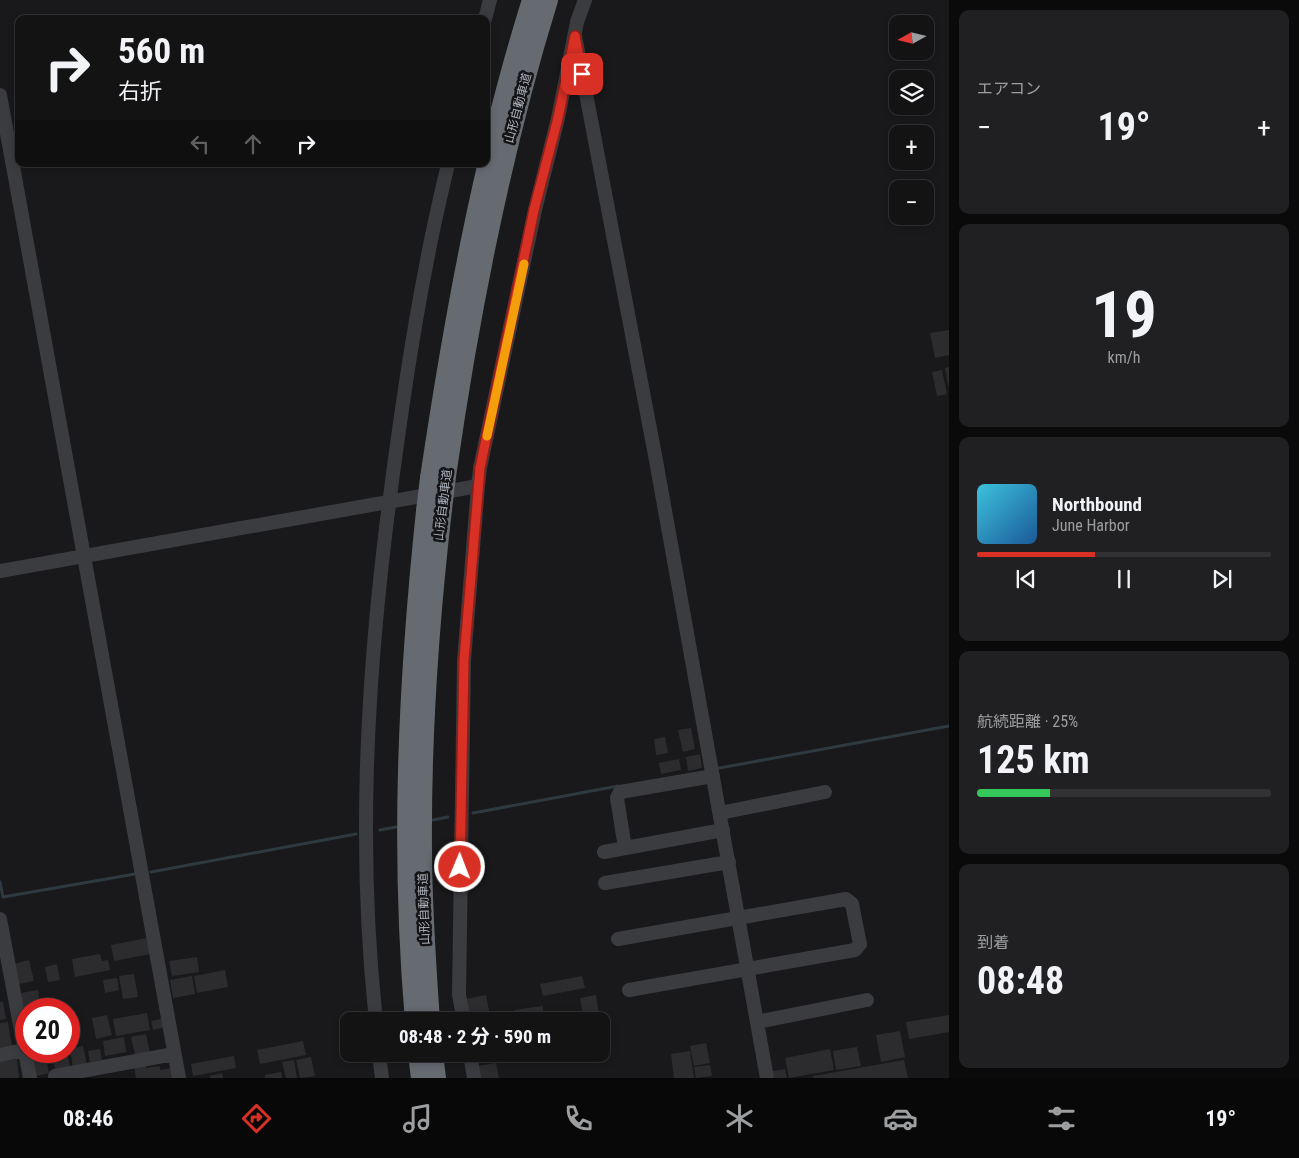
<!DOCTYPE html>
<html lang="ja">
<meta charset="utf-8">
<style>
:root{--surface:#131314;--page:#202022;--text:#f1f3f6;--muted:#9d9ea0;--line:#323234;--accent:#d93025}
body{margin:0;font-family:"Roboto Condensed","Noto Sans JP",sans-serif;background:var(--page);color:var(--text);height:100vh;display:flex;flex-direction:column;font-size:19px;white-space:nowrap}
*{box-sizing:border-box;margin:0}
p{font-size:16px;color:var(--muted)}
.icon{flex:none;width:28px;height:28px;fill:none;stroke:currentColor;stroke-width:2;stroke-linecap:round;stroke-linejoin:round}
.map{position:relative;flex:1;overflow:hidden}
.side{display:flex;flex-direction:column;gap:10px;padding:10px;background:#0a0a0b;width:350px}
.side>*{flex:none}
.top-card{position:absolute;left:15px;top:15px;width:475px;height:152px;border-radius:10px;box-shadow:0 2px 8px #0003,0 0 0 1px var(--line);background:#131314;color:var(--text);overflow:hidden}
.needle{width:32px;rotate:262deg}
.controls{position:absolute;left:889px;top:15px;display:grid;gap:10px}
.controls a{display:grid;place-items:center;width:45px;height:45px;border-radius:10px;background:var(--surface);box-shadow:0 2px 8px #0003,0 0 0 1px var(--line);font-size:25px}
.speed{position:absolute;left:15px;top:998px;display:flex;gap:10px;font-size:25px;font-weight:700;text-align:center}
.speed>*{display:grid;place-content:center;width:65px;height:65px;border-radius:50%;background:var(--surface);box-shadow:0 2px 8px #0003,0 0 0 1px var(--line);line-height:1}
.speed .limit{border:8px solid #d22;background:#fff;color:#111}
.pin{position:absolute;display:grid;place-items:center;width:42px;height:42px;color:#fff;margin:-21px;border-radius:10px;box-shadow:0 2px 8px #0006}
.me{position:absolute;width:55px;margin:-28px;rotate:1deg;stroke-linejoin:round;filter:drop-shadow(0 0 4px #0008)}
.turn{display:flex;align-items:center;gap:18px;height:105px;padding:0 20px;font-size:22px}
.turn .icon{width:65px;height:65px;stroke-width:2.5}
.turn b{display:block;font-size:35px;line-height:42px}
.lanes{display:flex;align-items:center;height:48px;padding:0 20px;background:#0003;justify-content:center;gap:25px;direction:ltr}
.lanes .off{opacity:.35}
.big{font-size:38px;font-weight:700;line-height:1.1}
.side .tile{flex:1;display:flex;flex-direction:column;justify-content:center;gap:8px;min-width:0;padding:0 18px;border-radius:10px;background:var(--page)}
.side .dial{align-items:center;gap:0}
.dial b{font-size:65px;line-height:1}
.song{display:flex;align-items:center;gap:15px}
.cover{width:60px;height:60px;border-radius:8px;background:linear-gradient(135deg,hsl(190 70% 55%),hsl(210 70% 35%))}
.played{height:5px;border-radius:2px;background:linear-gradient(90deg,var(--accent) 40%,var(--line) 40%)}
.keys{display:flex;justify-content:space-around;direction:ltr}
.heat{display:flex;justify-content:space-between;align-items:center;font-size:28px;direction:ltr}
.charge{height:8px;border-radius:4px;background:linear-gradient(90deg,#34c759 25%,var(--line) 0)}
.trip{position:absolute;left:340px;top:1012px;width:270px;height:50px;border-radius:10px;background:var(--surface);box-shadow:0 2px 8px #0003,0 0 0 1px var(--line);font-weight:700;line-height:50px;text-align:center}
.tabs{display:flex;height:80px;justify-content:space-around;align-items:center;background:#080808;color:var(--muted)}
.tabs .icon{width:35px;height:35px}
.tabs .active{color:var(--accent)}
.tabs b{font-size:22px;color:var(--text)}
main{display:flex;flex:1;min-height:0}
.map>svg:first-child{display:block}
</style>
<main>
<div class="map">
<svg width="949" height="1078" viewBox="0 0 949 1078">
<rect width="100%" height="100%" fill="#19191b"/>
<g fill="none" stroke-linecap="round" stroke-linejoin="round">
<!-- stream -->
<path stroke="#2f3940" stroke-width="3" d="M 714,769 L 949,726
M 473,813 L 618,786
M 433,820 L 448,817
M 380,830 L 396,827
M 151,872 L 356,834
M 0,882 L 3,897 L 135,874"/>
</g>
<!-- building -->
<path fill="#2c2c2f" d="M 949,330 L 949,355 L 935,358 L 930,333 Z
M 949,367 L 949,385 L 948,385 L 945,368 Z
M 942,370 L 947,394 L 937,396 L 932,372 Z
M 691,728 L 695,749 L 683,752 L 678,730 Z
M 665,737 L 668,753 L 656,755 L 654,739 Z
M 700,754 L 702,768 L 688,771 L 686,757 Z
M 679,759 L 681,770 L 661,774 L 659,763 Z
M 147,938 L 150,954 L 114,961 L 111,945 Z
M 100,954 L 102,961 L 108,960 L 110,970 L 75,977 L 72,959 Z
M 197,957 L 199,972 L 172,976 L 169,961 Z
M 29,960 L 34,981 L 19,984 L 14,964 Z
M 57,964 L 60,980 L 48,982 L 45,967 Z
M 225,970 L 228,987 L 197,993 L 194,976 Z
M 134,974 L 138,997 L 123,999 L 119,976 Z
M 192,976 L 195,994 L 173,998 L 170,980 Z
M 582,976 L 585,988 L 543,996 L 540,984 Z
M 117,978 L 119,990 L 105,993 L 103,980 Z
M 38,990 L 40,1004 L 45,1003 L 46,1009 L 26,1009 L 25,1021 L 21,993 Z
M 486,995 L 491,1021 L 470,1021 L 466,999 Z
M 596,995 L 600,1021 L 584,1021 L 580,998 Z
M 0,1002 L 3,1002 L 6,1019 L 0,1020 Z
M 543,1006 L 544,1018 L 516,1021 L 514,1010 Z
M 147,1013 L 150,1030 L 116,1036 L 113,1019 Z
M 107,1015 L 112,1035 L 96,1039 L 92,1018 Z
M 949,1015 L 949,1032 L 909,1039 L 906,1022 Z
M 164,1018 L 166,1027 L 153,1030 L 151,1021 Z
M 8,1022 L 12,1046 L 0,1048 L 0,1023 Z
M 900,1031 L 905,1057 L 881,1062 L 876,1035 Z
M 146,1034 L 150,1053 L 135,1055 L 131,1037 Z
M 124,1037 L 126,1052 L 105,1056 L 103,1041 Z
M 303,1041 L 306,1055 L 260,1064 L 257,1050 Z
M 706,1043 L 710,1063 L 694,1066 L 690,1046 Z
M 83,1046 L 87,1065 L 73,1068 L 70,1049 Z
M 857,1047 L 861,1066 L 836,1070 L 833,1051 Z
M 100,1049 L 102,1060 L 90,1062 L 88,1051 Z
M 830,1049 L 834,1070 L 789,1078 L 785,1058 Z
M 67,1051 L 70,1068 L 55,1070 L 52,1052 Z
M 690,1051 L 694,1078 L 674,1078 L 671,1054 Z
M 45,1052 L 49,1073 L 36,1076 L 31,1056 Z
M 476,1054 L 497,1054 L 498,1059 L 478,1063 Z
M 234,1056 L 236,1068 L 193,1076 L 191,1064 Z
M 311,1057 L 315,1076 L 300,1078 L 296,1060 Z
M 17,1059 L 19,1078 L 0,1078 L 0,1061 Z
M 294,1060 L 297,1078 L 286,1078 L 282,1062 Z
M 904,1060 L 908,1078 L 813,1078 L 813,1076 Z
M 496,1063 L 499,1078 L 480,1078 L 478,1066 Z
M 145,1064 L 146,1068 L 160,1066 L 160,1070 L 172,1068 L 174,1078 L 136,1078 L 134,1066 Z
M 710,1065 L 712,1076 L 696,1078 L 694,1067 Z
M 785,1069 L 787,1078 L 774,1078 L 772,1071 Z
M 281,1072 L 282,1078 L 265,1078 L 265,1075 Z
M 222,1073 L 223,1078 L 210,1078 L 210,1076 Z"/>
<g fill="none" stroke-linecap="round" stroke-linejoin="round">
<!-- minor -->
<path stroke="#3a3c40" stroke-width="14" d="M 485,19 L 490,0
M 575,36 L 655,455 L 767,1078
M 0,95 L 179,1078
M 0,571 L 478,486
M 720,813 L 825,792
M 625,848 L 617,798 L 620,792 L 713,776
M 604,852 L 723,830
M 605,883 L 729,862
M 0,919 L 30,1078
M 618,939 L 846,899 L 852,904 L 860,944 L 855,950 L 629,990
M 376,1021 C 358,855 366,693 386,528 C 397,440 409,352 426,266 C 432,232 440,198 448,164
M 464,1021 L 459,995 L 464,661 L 478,486 L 480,468 L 535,210 L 558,118 L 577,22 L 585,0
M 757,1022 L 867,1000
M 379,1054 L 382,1078
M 470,1054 L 474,1078
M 0,1055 L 24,1050
M 55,1076 L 174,1054"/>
<!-- highway -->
<path stroke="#666a71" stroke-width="20" d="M 446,476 C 469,315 500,155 548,0
M 430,478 C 454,317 483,156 532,0
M 415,1021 C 400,848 408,683 426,511
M 430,1021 C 426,964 422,907 422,850 C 421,736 429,622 442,509
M 418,1054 L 421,1078
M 433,1054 L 436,1078"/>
<!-- highway-bridge -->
<path stroke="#666a71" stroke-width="20" d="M 442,509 L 446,476
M 426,511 L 430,478"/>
</g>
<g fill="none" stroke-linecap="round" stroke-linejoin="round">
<!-- route casing -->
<g stroke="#8d1f18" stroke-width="12">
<path id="route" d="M 460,867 L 464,660 L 480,468 L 534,210 L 558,118 L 575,36 L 582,74"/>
</g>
<!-- route -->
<use href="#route" stroke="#d93025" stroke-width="9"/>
<!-- slow -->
<path stroke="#f59e0b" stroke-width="9" d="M 487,436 L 524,264"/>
</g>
<g text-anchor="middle" stroke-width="5" stroke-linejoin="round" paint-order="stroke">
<!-- street labels -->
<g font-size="12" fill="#acb1bb" stroke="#141416">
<text transform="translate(518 108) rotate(-75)" y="4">山形自動車道</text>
<text transform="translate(443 505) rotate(-83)" y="4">山形自動車道</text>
<text transform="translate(424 909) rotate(-92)" y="4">山形自動車道</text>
</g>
</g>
</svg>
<div class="controls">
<a><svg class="needle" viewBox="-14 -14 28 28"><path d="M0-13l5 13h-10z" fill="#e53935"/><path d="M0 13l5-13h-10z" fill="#9d9ea0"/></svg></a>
<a><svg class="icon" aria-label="layers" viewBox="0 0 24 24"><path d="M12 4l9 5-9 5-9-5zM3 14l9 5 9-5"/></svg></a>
<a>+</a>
<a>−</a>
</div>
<div class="speed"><div class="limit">20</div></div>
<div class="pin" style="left:582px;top:74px;background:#d93025"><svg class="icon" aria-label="arrive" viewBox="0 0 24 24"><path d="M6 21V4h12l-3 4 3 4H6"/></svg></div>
<svg class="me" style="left:460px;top:867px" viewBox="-20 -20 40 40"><circle r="17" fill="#d93025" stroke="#fff" stroke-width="3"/><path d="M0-11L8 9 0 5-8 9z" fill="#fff"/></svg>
<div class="trip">08:48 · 2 分 · 590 m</div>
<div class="top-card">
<div class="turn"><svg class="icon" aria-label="right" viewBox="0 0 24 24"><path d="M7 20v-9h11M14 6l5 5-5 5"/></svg><div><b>560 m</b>右折</div></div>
<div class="lanes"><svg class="icon off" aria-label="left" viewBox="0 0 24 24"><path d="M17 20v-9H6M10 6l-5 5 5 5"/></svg><svg class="icon off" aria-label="ahead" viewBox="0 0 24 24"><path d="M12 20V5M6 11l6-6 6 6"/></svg><svg class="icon" aria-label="right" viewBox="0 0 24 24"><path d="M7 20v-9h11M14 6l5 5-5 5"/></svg></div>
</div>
</div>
<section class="side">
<div class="tile"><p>エアコン</p>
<div class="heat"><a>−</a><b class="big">19°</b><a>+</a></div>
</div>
<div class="tile dial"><b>19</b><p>km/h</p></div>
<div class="tile">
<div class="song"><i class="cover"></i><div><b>Northbound</b><p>June Harbor</p></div></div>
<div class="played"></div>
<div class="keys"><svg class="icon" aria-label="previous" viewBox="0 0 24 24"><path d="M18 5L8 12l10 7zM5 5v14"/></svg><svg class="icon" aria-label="pause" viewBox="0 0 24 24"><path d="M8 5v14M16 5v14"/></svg><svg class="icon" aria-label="next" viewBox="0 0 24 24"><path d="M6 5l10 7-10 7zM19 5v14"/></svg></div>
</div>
<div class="tile"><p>航続距離 · 25%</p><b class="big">125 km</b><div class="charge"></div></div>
<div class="tile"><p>到着</p><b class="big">08:48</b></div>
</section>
</main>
<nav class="tabs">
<b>08:46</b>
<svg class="icon active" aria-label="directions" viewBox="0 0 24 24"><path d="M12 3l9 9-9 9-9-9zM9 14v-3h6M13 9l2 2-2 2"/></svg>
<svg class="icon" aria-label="music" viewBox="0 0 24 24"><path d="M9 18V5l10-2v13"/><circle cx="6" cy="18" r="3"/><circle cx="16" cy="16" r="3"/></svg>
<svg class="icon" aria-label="phone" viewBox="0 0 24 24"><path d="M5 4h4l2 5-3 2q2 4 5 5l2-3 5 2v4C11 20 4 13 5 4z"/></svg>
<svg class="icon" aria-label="climate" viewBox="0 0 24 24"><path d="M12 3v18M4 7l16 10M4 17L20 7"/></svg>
<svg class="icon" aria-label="car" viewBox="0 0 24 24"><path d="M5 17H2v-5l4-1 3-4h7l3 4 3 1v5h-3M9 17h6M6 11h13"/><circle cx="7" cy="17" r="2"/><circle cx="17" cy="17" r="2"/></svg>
<svg class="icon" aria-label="filters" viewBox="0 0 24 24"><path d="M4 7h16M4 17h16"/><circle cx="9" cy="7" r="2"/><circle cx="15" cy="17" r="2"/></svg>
<b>19°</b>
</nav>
